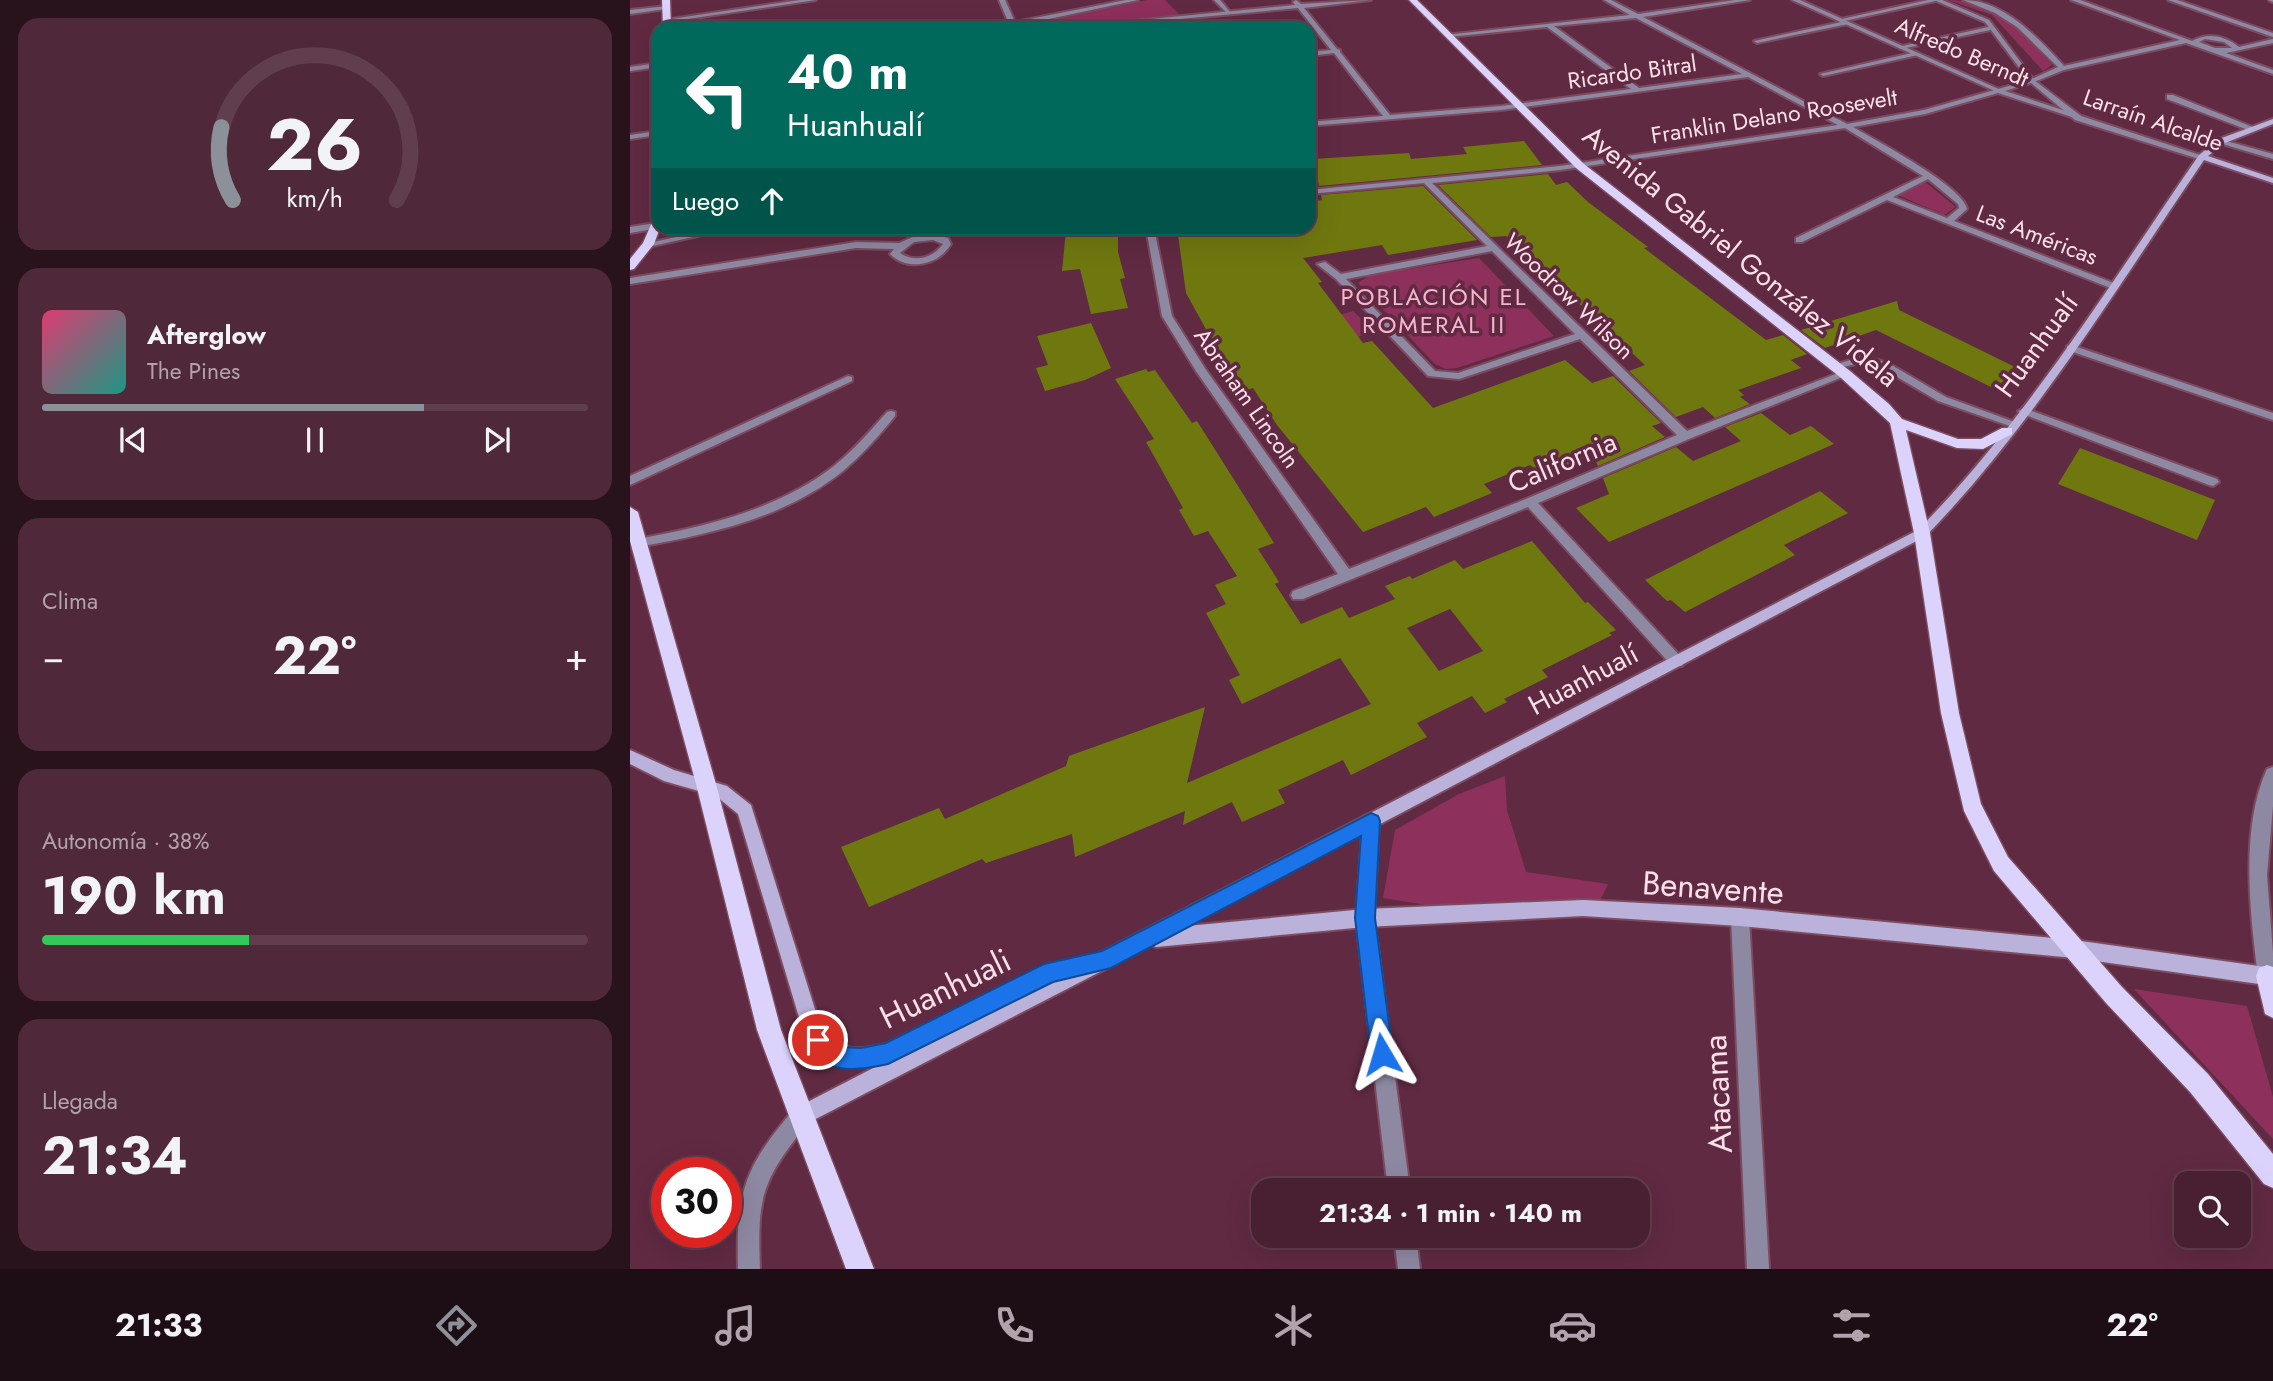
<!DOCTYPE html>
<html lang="es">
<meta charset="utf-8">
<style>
:root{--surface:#482032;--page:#4f283a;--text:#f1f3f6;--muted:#b1a3ac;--line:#603e4d;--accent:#8c9099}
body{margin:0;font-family:Jost,sans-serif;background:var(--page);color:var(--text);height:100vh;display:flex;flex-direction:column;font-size:26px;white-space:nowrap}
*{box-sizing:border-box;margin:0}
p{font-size:23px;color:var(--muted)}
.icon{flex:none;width:38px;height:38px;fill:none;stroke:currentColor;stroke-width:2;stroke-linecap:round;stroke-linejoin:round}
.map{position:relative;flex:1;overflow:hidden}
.details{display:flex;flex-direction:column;gap:18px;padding:18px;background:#28121c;width:630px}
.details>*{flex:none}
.banner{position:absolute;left:21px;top:21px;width:665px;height:214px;border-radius:21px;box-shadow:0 7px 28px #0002,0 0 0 2px var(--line);background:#00695c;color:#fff;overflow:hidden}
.fabs{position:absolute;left:1544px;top:1171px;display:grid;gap:14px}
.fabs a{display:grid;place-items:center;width:77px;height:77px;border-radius:14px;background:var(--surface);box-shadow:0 7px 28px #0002,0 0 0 2px var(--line);font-size:35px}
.speed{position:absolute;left:21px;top:1157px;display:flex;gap:14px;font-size:35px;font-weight:700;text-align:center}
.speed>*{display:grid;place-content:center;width:91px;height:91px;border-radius:50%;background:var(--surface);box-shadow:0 7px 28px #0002,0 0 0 2px var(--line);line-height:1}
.speed .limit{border:10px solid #d22;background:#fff;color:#111}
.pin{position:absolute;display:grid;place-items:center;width:60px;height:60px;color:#fff;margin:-30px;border:4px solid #fff;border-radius:50%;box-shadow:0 2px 7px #0007}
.me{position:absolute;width:77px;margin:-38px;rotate:353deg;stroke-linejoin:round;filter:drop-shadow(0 0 5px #0008)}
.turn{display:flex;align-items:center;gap:24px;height:147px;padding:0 21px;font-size:32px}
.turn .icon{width:91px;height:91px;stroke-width:2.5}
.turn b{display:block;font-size:49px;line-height:60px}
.then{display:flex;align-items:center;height:66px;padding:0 21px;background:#0003;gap:14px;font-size:26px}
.big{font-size:52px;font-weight:700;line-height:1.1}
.details .widget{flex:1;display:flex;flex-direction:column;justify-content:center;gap:10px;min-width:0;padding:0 24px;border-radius:21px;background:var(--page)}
.details .dial{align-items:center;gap:0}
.dial svg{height:182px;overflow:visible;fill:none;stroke:var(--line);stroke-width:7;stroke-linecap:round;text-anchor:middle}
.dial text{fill:var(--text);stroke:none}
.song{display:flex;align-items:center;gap:21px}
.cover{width:84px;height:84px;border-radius:10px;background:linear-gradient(135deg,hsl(340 70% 55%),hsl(170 70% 35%))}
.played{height:7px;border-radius:4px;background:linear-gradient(90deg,var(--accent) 70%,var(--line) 70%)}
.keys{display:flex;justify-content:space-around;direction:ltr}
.heat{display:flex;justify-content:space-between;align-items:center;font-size:38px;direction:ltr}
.charge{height:10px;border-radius:5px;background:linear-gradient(90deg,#34c759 38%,var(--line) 0)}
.trip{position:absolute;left:621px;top:1178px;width:399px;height:70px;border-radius:21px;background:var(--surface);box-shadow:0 7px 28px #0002,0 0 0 2px var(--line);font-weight:700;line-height:70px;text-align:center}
.dock{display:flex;height:112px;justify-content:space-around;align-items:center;background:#1d0d14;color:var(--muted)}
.dock .icon{width:49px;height:49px}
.dock .on{color:var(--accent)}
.dock b{font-size:32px;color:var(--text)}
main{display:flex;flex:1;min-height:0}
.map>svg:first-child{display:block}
</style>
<main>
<section class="details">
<div class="widget dial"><svg viewBox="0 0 100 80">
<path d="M14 69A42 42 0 1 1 86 69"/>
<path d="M14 69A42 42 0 0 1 9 37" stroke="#8c9099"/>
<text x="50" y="56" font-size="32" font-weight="700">26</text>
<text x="50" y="72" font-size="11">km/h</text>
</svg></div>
<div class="widget">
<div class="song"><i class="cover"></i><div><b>Afterglow</b><p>The Pines</p></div></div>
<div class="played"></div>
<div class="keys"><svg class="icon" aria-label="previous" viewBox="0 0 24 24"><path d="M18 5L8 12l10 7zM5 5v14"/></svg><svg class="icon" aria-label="pause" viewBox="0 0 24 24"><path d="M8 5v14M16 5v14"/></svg><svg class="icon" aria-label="next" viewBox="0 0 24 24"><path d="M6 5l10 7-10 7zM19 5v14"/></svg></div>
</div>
<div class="widget"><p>Clima</p>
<div class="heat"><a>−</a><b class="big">22°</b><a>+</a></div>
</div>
<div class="widget"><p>Autonomía · 38%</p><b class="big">190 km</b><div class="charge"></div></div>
<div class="widget"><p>Llegada</p><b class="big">21:34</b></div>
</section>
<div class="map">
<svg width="1643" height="1269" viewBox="0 0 1643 1269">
<rect width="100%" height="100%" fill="#602a42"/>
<!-- green -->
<path fill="#8e305c" d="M 517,0 L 535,0 L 550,15 L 406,27 L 395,26 Z
M 1318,0 C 1365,0 1394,33 1422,65 L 1413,71 L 1362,15 Z
M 1295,182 L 1326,207 L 1314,215 L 1268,195 Z
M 849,258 L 924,336 L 827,368 L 816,369 L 805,364 L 728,283 L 740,275 Z
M 723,311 L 744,332 L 592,379 L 573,349 L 612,337 L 618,342 Z
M 875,776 L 877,810 L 896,872 L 978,884 L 966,909 L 802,906 L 753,898 L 765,830 L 829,794 Z
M 1504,989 L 1617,1006 L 1643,1097 L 1643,1139 Z"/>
<!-- building -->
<path fill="#6f780f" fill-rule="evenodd" d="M 894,141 L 912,165 L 689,186 L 683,159 L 779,153 L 781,159 L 837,154 L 833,147 Z
M 918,174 L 926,185 L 937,182 L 958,202 L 1018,247 L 1014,248 L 1136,340 L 1153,335 L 1177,354 L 1161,360 L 1171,368 L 1108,390 L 1114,395 L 1110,397 L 1120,404 L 1085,418 L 1073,407 L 1046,417 L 999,371 L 1015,365 L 876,236 L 861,237 L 808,185 Z
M 793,186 L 847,240 L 758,255 L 752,245 L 673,258 L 692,282 L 688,283 L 733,343 L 742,341 L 803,408 L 935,360 L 962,383 L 983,376 L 1031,423 L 1022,426 L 1035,437 L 968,466 L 963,455 L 913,475 L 900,465 L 854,484 L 862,493 L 804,517 L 796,507 L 733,532 L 647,425 L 623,388 L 617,390 L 577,331 L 556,293 L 547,228 L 679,228 L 679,207 L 687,206 L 686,201 L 692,200 L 691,195 Z
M 455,228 L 476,228 L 476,233 L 488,231 L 488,252 L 495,278 L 490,279 L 498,308 L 461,314 L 450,269 L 432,271 L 436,230 Z
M 1267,301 L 1269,310 L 1387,368 L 1365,389 L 1246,330 L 1195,348 L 1171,330 Z
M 461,323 L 481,368 L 455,380 L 415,391 L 406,368 L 418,365 L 407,336 Z
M 516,369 L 518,372 L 525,370 L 562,423 L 567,421 L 644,543 L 628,549 L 649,582 L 645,584 L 671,624 L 712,607 L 719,618 L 765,599 L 755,586 L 780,576 L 782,579 L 825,560 L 833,569 L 902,541 L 955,603 L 958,602 L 986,630 L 979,633 L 982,635 L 912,670 L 918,677 L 874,699 L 877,702 L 855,713 L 842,696 L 787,723 L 797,737 L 721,775 L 713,760 L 648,790 L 655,803 L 612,822 L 602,802 L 553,825 L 555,811 L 445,857 L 442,834 L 356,863 L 352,859 L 239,907 L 211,847 L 309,808 L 315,819 L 436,766 L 439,756 L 575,707 L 557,783 L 741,704 L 710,658 L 612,704 L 599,680 L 610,675 L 576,613 L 596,604 L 585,585 L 607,576 L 578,531 L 564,536 L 549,510 L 553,508 L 516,442 L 524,439 L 485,379 ZM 820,609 L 853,651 L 809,671 L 777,628 Z
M 1131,413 L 1160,435 L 1181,426 L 1204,444 L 979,542 L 946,508 L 979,494 L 973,478 L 1046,447 L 1063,461 L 1111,441 L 1095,427 Z
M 1450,448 L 1585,500 L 1567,540 L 1428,484 Z
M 1190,491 L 1218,513 L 1154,545 L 1165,555 L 1055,612 L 1041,600 L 1037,601 L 1015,580 Z"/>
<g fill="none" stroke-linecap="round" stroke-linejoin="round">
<!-- service casing -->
<g stroke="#7c4b60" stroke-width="4">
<path id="service" d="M 584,0 L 590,0 L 601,13 L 597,13 Z
M 28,131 L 28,135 L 0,139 L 0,135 Z
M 1234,356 L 1258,363 L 1316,397 L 1390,424 L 1384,427 L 1380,426 L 1308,401 L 1250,367 L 1234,362 L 1205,369 L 1200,366 Z
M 1394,408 L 1587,479 L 1589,482 L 1583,486 L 1579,485 L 1390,413 L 1388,411 Z
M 171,1106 L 178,1109 L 181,1116 L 178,1123 C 132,1180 127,1196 130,1269 L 108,1269 C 106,1192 114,1168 164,1109 Z"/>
</g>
<!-- minor casing -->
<g stroke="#7c4b60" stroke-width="4">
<path id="minor" d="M 170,0 L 186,0 L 37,22 L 34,20 Z
M 369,0 L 375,0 L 385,22 L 496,0 L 508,0 L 386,26 L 387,28 L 363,28 L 379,24 Z
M 666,0 L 671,4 L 741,0 L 674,8 L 707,49 L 710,50 L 710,52 L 760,115 L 871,106 L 1001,89 L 917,27 L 818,37 L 815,35 L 1000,15 L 974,0 L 981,0 L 1008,14 L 1105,0 L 1120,0 L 1013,17 L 1217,124 L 1294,110 L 1400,80 L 1428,67 L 1387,27 L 1365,13 L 1333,0 C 1374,0 1408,38 1434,66 L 1550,40 L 1441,0 L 1450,0 L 1562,41 C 1579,32 1595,36 1609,47 L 1643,39 L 1643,43 L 1596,53 L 1643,70 L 1643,74 L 1556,43 L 1434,70 L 1404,82 L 1375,91 L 1451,116 L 1451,120 L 1368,93 L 1295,114 L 1223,127 C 1245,140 1334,187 1337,209 L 1324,221 L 1486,284 L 1488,286 L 1483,289 L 1257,200 L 1172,242 L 1166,242 L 1166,238 L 1293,176 L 1215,128 L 930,170 L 802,183 L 1057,431 L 1211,372 L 1215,371 L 1220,374 L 1059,439 L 908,503 L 1052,658 L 1054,662 L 1052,666 L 1042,666 L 898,507 L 673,599 L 663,599 L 661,595 L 663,591 L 708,574 L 566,371 L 532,316 L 516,228 L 524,228 L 542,316 L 576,370 L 719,569 L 896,499 L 1047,435 L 950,339 L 829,379 L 798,376 L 706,279 L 687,264 L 695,262 L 711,274 L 857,246 L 794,183 L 679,194 L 679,190 L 930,166 L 1208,125 L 1118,77 L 871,110 L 679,126 L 679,122 L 753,116 L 704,53 L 679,56 L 679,52 L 701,50 L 668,8 L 451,28 L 428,28 L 665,5 L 663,2 ZM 1006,18 L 1112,74 L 1009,88 L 924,26 ZM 1575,39 L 1594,42 L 1602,48 L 1585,48 L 1569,42 ZM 1298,179 L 1328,204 L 1329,208 L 1317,218 L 1263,197 ZM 862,251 L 945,334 L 828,373 L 805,371 L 716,279 Z
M 1298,0 L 1310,0 L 1210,22 L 1207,20 Z
M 1538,0 L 1547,0 L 1643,33 L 1643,37 Z
M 1639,0 L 1643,0 L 1643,2 L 1640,1 Z
M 38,6 L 36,9 L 0,14 L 0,10 Z
M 1216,21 L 1218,24 L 1127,43 L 1124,41 Z
M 1363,26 L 1365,29 L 1271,49 L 1268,47 Z
M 1286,52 L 1288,55 L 1193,76 L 1190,74 Z
M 28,63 L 28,67 L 0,71 L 0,67 Z
M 1537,95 L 1543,95 L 1625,128 L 1618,130 L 1537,99 Z
M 1589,139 L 1643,154 L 1643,159 L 1589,143 Z
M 26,223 L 29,228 L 0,233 L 0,227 Z
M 89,228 L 104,228 L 18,247 L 14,244 Z
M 303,234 L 318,238 L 321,244 C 309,265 278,272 260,254 L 264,249 L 226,248 L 0,284 L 0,278 L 226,242 L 269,243 L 283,237 ZM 303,240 L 313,244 C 303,258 285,263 270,253 L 284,242 Z
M 1441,345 L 1643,413 L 1643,420 L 1437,350 L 1437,346 Z
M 218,376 L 222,377 L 222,381 L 0,485 L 0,476 Z
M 261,411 L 265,412 L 265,416 C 249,436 232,455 213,471 C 155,518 80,534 8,547 L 2,543 L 8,539 C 77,526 147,510 204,466 C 224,450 240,431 257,412 Z
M 1643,767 L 1643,806 L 1637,875 L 1643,953 L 1643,983 L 1637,985 L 1630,983 L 1628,976 C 1620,914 1610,827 1637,769 Z
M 741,814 L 747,816 L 749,821 L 744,918 L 780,1190 L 758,1190 L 726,918 L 733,821 L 735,816 Z
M 1110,908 L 1116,911 L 1119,917 L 1139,1269 L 1117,1269 L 1101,917 L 1104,911 Z
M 764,1236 L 786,1236 L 790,1269 L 768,1269 Z"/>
</g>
<!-- tertiary casing -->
<g stroke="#7c4b60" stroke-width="4">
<path id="tertiary" d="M 1162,0 L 1170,0 L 1373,91 L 1367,92 Z
M 1304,0 L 1312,0 L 1359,20 L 1404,80 L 1451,116 L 1576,157 L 1569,159 L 1445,120 L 1400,82 L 1355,22 Z"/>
</g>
<!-- secondary casing -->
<g stroke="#7c4b60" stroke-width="4">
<path id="secondary" d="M 1643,119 L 1643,124 L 1595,143 L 1578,156 L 1643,178 L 1643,183 L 1574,160 C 1487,288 1404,424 1296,536 L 557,926 L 735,909 L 953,900 L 1110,908 L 1444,940 L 1643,968 L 1643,986 L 1444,958 L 1110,926 L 953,916 L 735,927 L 526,947 L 522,945 L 178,1123 L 171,1126 L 164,1123 L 161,1116 L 164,1109 L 251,1064 C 214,1072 195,1066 174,1034 L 108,814 L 86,796 L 34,781 L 0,764 L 0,750 L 44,770 L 97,786 L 121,805 L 189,1022 C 209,1053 223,1051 256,1044 L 415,966 L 456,956 L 460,958 L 1288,530 C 1397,419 1481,283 1569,155 L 1589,139 Z"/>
</g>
<!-- primary casing -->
<g stroke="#7c4b60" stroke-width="3">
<path id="primary" d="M 32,0 L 40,0 L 41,28 L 33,28 Z
M 779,0 L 787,0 L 954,164 L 1220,371 L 1259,404 L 1272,419 L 1328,439 L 1351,439 L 1372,428 L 1382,428 L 1382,434 L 1353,449 L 1327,448 L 1276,430 L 1300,533 L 1329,713 L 1351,804 L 1378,857 L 1492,987 L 1578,1074 L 1643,1154 L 1643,1188 L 1634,1184 L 1560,1092 L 1476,1003 L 1364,871 L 1334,811 L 1311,713 L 1284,533 L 1260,423 L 1210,377 L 946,168 Z
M 28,217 L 28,228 L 30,228 L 24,244 L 4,269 L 0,270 L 0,259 L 13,243 L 23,220 Z
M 0,507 L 8,512 L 86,784 L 151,1030 L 244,1269 L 216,1269 L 127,1030 L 66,784 L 0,541 Z
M 1637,965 L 1643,967 L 1643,1018 L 1635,1014 L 1626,976 L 1629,968 Z"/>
</g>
<!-- service -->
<use href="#service" fill="#8e89a2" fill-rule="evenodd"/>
<!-- minor -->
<use href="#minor" fill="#8e89a2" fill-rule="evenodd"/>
<!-- tertiary -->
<use href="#tertiary" fill="#8e89a2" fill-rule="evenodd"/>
<!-- secondary -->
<use href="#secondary" fill="#bab2da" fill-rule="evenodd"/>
<!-- primary -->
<use href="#primary" fill="#dbd3fc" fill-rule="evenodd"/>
</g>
<!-- route -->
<path fill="#1a73e8" stroke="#114b97" stroke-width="2" d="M 741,813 L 748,816 L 750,821 L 745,918 L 763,1054 L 760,1062 L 752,1065 L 744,1062 L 741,1054 L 725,918 L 731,836 L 481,968 L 423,982 L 258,1064 C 227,1071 192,1076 177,1040 L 181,1032 L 188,1029 L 212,1047 L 231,1048 L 256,1043 L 414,964 L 472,951 Z"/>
<g text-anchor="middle" stroke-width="7" stroke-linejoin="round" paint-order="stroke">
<!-- far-street labels -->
<g font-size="23" fill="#fbdfe9" stroke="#602a42">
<text transform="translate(1332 52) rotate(23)" y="8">Alfredo Berndt</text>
<text transform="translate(1002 72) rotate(-8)" y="8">Ricardo Bitral</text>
<text transform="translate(1144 116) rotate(-9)" y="8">Franklin Delano Roosevelt</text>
<text transform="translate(1523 120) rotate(19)" y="8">Larraín Alcalde</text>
<text transform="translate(1407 235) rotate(21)" y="8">Las Américas</text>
<text transform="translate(939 296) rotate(44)" y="8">Woodrow Wilson</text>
<text transform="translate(617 398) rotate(55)" y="8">Abraham Lincoln</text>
</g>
<!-- far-neighbourhood labels -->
<g font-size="24" letter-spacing="2" fill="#f7b5ce" stroke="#602a42">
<text x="804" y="305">POBLACIÓN EL<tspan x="804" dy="28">ROMERAL II</tspan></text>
</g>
<!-- street labels -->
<g font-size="28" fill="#fbdfe9" stroke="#602a42">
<text transform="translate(1111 256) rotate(39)" y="10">Avenida Gabriel González Videla</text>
<text transform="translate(1406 345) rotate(-54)" y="10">Huanhualí</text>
<text transform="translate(932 462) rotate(-23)" y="10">California</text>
<text transform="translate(953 679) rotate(-28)" y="10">Huanhualí</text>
</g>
<!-- near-street labels -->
<g font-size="33" fill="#fbdfe9" stroke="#602a42">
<text transform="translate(1083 887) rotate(4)" y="12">Benavente</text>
<text transform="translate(315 988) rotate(-26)" y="12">Huanhuali</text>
<text transform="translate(1087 1094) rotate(-93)" y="12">Atacama</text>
</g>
</g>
</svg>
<div class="fabs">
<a><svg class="icon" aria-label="search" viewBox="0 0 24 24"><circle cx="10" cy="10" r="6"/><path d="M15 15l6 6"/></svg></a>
</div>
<div class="speed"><div class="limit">30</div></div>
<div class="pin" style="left:188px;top:1040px;background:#d93025"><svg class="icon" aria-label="arrive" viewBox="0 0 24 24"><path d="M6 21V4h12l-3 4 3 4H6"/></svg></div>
<svg class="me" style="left:752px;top:1054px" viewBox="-20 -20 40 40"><path d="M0-17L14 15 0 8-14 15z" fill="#1a73e8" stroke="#fff" stroke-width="4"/></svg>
<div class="trip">21:34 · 1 min · 140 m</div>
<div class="banner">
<div class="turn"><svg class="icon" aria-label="left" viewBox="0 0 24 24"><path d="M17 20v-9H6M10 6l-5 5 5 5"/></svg><div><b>40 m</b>Huanhualí</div></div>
<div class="then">Luego<svg class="icon" aria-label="ahead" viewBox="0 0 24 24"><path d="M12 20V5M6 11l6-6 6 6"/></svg></div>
</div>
</div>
</main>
<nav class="dock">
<b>21:33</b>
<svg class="icon on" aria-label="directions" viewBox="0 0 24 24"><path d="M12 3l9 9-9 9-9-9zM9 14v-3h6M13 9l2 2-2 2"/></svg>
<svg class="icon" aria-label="music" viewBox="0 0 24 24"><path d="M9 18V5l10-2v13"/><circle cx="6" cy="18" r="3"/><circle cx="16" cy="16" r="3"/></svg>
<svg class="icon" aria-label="phone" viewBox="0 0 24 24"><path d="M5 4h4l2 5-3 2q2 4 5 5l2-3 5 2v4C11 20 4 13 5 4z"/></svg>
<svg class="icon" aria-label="climate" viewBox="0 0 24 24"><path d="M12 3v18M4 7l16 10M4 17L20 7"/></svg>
<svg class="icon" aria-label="car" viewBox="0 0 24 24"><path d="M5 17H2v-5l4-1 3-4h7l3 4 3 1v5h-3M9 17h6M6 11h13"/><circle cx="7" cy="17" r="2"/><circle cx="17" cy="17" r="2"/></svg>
<svg class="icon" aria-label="filters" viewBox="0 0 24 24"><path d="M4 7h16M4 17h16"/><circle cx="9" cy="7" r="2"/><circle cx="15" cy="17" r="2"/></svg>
<b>22°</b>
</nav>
